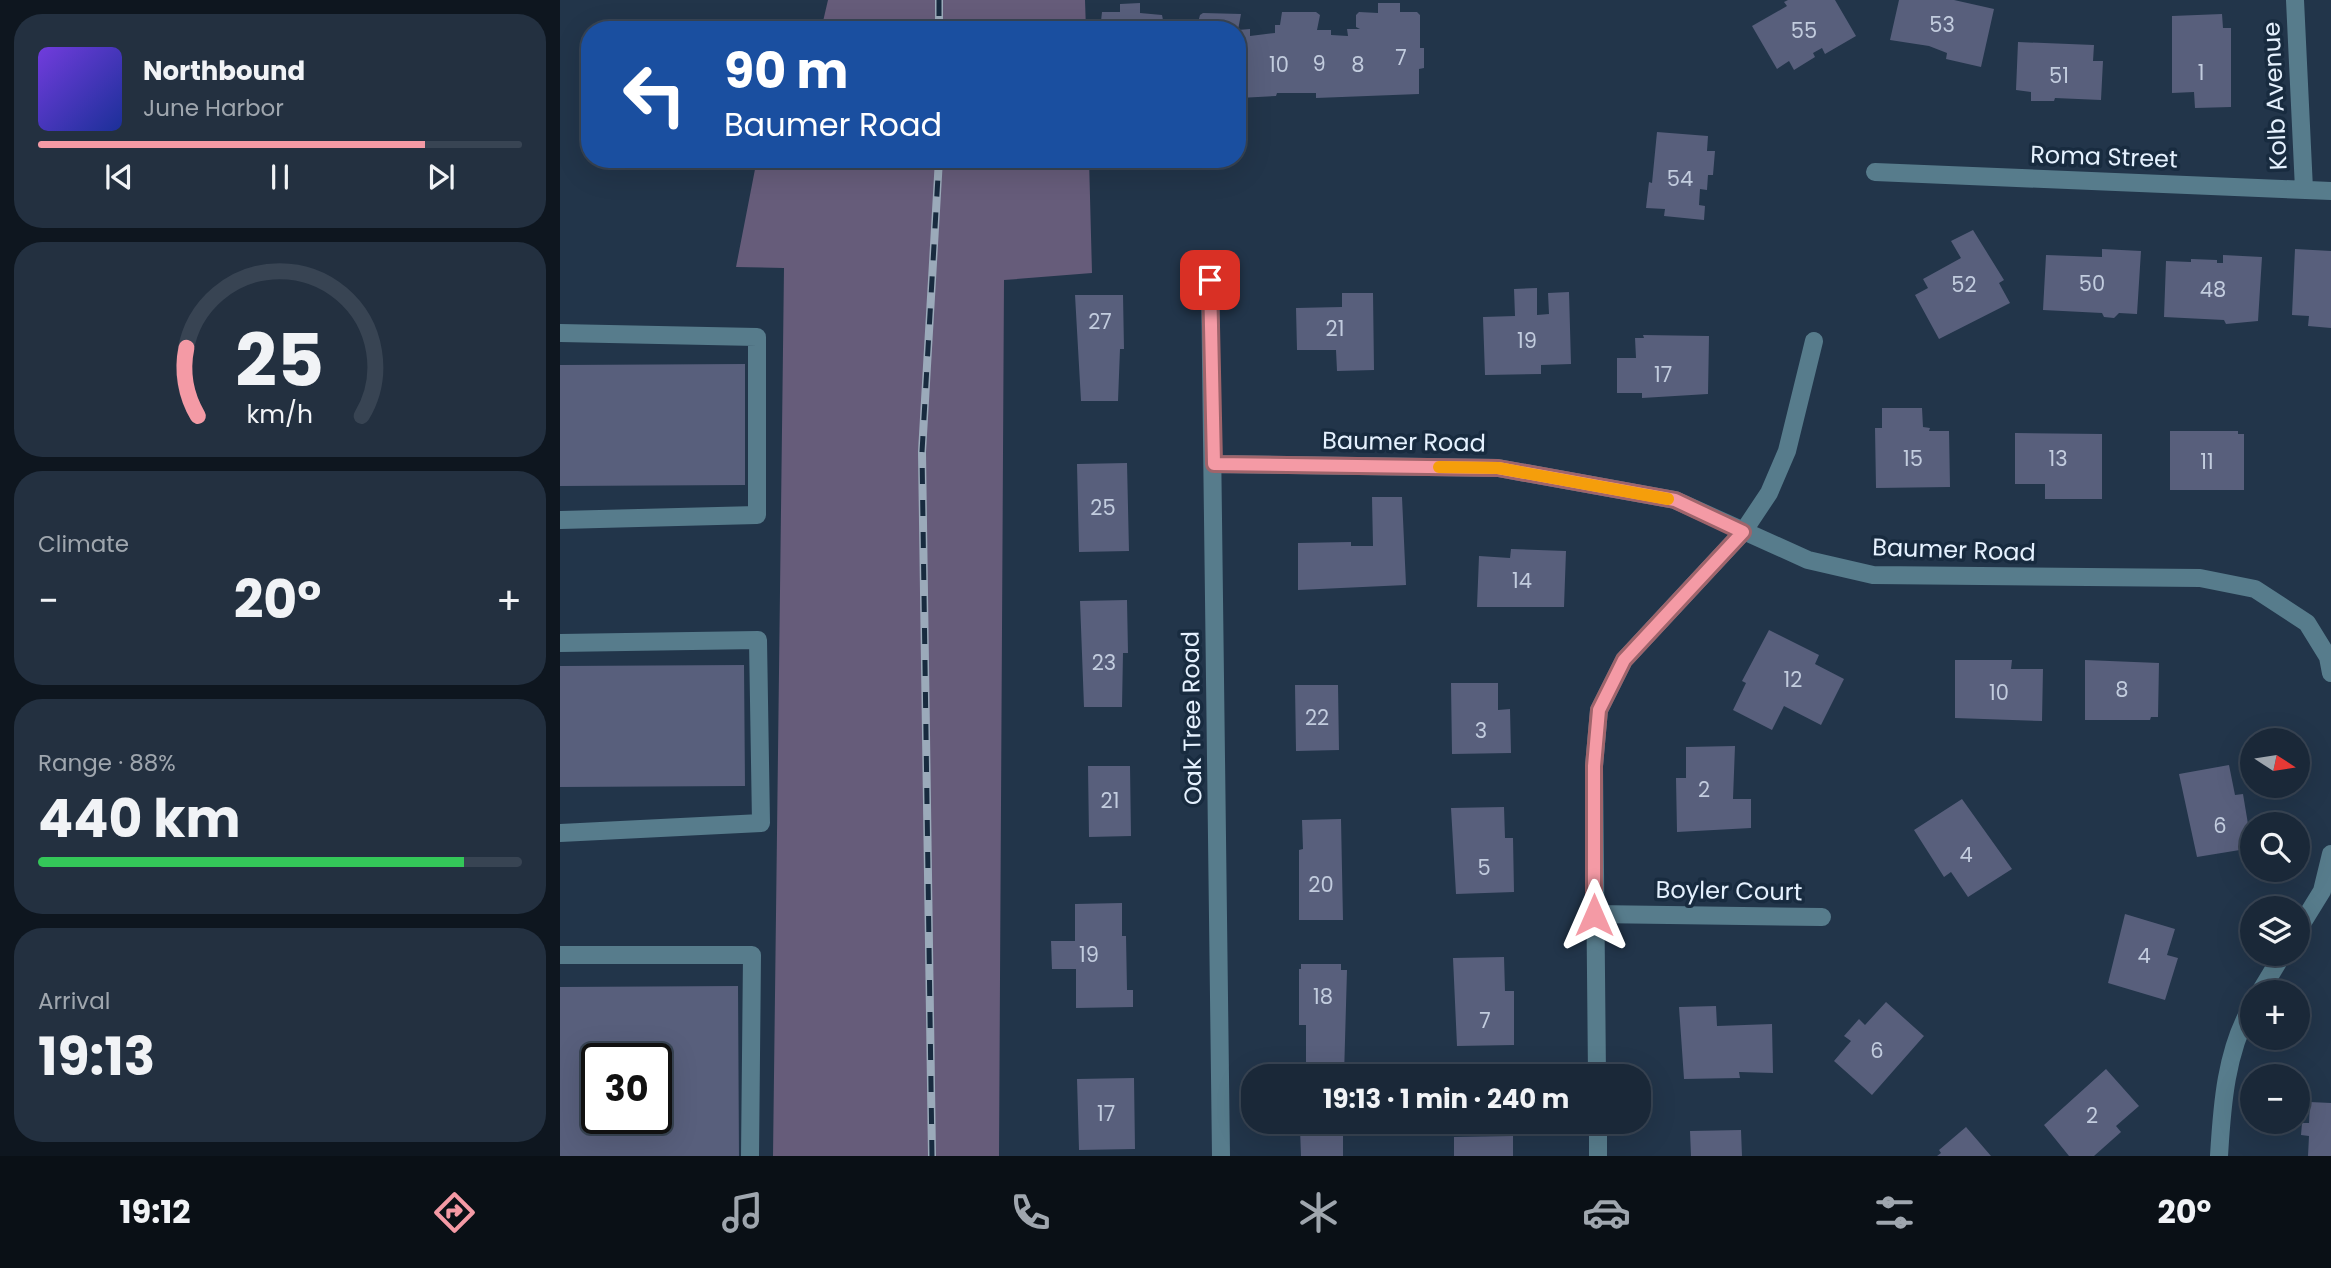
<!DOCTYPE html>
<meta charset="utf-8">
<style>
:root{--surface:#1a2838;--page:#233040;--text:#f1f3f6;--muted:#9fa6ae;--line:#384453;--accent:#f49aa5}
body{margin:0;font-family:Poppins,sans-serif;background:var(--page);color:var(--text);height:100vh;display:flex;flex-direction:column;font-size:26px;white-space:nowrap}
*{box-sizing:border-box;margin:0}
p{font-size:23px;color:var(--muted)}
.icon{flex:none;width:38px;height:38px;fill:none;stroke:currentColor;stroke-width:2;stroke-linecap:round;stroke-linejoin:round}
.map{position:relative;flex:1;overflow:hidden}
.details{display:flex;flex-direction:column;gap:14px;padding:14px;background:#0e161f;width:560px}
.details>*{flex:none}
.guide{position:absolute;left:21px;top:21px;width:665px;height:147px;border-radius:28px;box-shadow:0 7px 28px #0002,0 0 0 2px var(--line);background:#1a4fa0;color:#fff;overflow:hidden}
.needle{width:46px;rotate:102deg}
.buttons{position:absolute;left:1680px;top:728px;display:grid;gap:14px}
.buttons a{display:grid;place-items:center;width:70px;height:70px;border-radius:50%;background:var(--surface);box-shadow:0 7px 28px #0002,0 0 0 2px var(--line);font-size:35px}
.speed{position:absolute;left:21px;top:1043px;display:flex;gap:14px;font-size:35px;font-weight:700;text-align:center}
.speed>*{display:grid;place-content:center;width:91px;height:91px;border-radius:50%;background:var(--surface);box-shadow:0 7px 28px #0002,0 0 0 2px var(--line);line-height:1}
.speed .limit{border:4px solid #111;border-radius:10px;background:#fff;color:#111}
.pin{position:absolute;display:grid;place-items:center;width:60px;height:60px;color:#fff;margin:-30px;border-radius:14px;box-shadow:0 4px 10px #0006}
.me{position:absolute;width:77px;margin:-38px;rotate:0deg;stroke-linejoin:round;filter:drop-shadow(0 0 5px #0008)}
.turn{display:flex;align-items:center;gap:24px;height:147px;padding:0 28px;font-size:32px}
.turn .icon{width:91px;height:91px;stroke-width:2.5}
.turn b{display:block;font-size:49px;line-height:60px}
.big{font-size:52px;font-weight:700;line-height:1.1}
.details .card{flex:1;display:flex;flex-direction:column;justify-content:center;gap:10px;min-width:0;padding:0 24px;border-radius:28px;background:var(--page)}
.details .dial{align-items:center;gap:0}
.dial svg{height:182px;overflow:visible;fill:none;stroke:var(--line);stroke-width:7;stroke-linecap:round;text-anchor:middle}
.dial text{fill:var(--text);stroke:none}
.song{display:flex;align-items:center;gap:21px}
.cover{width:84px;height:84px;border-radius:10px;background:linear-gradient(135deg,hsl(260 70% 55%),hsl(230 70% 35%))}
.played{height:7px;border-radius:4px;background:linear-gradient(90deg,var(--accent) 80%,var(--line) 80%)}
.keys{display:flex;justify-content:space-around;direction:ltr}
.heat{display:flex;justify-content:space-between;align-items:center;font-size:38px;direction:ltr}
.charge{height:10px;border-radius:5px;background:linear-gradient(90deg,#34c759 88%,var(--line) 0)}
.trip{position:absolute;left:681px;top:1064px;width:410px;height:70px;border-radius:28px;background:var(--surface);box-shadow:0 7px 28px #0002,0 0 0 2px var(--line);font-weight:700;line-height:70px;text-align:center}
.tab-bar{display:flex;height:112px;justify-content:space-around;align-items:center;background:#0a1016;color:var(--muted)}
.tab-bar .icon{width:49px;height:49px}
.tab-bar .current{color:var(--accent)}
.tab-bar b{font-size:32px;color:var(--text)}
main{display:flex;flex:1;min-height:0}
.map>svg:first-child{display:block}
</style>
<main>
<section class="details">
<div class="card">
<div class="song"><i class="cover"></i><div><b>Northbound</b><p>June Harbor</p></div></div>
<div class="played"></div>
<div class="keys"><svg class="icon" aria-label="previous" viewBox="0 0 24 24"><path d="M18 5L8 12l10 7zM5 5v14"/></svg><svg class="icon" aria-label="pause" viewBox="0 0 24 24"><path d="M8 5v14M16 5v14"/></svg><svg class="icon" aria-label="next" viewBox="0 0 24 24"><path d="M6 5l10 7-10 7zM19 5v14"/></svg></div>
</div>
<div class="card dial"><svg viewBox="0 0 100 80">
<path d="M14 69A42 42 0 1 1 86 69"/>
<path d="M14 69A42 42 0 0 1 9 39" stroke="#f49aa5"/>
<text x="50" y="56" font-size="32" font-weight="700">25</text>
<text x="50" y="72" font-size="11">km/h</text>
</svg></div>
<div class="card"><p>Climate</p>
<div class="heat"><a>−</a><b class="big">20°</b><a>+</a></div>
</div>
<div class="card"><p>Range · 88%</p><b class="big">440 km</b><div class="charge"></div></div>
<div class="card"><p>Arrival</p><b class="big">19:13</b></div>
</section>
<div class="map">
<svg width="1771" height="1156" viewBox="0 0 1771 1156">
<rect width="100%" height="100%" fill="#22354a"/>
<!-- forest -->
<path fill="#665c7a" d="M 268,0 L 525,0 L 526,30 L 261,30 Z
M 197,159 L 529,159 L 532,273 L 444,280 L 439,1156 L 213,1156 L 224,268 L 176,267 Z"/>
<!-- building -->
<path fill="#585f7c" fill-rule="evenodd" d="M 1228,0 L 1275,0 L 1296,36 L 1265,54 L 1262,48 L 1253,53 L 1255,57 L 1234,70 L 1229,61 L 1217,69 L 1192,26 L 1227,6 L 1224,2 Z
M 1339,0 L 1394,0 L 1434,9 L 1421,67 L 1386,59 L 1387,53 L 1369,46 L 1330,40 Z
M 580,3 L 580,13 L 602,15 L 605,30 L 540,30 L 542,12 L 560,12 L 560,4 Z
M 818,3 L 840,3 L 840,12 L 857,12 L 860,15 L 860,48 L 864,48 L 864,68 L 859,69 L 859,94 L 756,98 L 756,93 L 717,93 L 716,96 L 679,98 L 677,30 L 636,30 L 640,15 L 643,13 L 681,14 L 678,30 L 690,29 L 690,36 L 715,33 L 715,25 L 720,25 L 722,12 L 756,12 L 760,15 L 757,30 L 771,30 L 771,35 L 788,36 L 787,29 L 800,29 L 796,27 L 796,15 L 799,12 L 818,13 Z
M 1662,14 L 1663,28 L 1671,28 L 1671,107 L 1635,108 L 1634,92 L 1612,93 L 1612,16 Z
M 1458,42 L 1534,45 L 1533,61 L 1543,61 L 1541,100 L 1495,98 L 1494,101 L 1471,101 L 1471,92 L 1456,90 Z
M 1097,132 L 1148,136 L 1147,151 L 1155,151 L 1153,175 L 1148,175 L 1147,190 L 1140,189 L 1139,205 L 1145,206 L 1144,220 L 1104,216 L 1105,209 L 1086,208 L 1089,182 L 1092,183 Z
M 1413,230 L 1444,280 L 1439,283 L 1450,303 L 1379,339 L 1355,295 L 1368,288 L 1363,279 L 1401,258 L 1391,241 Z
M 1542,249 L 1581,251 L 1577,314 L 1559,313 L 1554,318 L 1544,317 L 1542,313 L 1483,310 L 1486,255 L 1542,257 Z
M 1735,249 L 1771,251 L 1771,328 L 1748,326 L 1749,316 L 1732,315 Z
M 1663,255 L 1702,257 L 1698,321 L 1666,324 L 1664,320 L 1604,317 L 1606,261 L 1631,262 L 1631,259 L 1657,260 L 1657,263 L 1663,263 Z
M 977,288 L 977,315 L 989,314 L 988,293 L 1009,292 L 1011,364 L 981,365 L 981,374 L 925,375 L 923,317 L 955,316 L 954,289 Z
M 782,293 L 813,293 L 814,370 L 777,371 L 776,350 L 737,350 L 736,308 L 782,307 Z
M 515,295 L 563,295 L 564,349 L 560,349 L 558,401 L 521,401 Z
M 1083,335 L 1149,336 L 1148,394 L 1082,398 L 1082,393 L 1057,393 L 1057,358 L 1076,358 L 1075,338 L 1084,338 Z
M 185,364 L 185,485 L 0,486 L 0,365 Z
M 1322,408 L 1362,408 L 1363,427 L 1370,428 L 1369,431 L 1389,431 L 1390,487 L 1316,488 L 1315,428 L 1322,428 Z
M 1610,431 L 1678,431 L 1678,434 L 1684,434 L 1684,490 L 1610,490 Z
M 1455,433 L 1542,434 L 1542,499 L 1485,499 L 1485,484 L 1455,484 Z
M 567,463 L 569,551 L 519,552 L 517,464 Z
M 812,497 L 842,497 L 846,585 L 738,590 L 738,543 L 791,542 L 791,546 L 813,546 Z
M 951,549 L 1006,551 L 1004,607 L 917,607 L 919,556 L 950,558 Z
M 567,600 L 568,653 L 563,653 L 562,707 L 524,707 L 520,601 Z
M 1209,630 L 1259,655 L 1255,664 L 1284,679 L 1261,725 L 1224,706 L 1212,730 L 1173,710 L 1186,683 L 1182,681 Z
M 1395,660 L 1452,660 L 1451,669 L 1483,669 L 1482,721 L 1395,718 Z
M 1525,660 L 1599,663 L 1598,717 L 1591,717 L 1590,720 L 1525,720 Z
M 184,665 L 185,786 L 0,787 L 0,666 Z
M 891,683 L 938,683 L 938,710 L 950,709 L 951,753 L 892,754 Z
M 735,685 L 778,685 L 779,750 L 736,751 Z
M 1175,746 L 1173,799 L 1191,799 L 1191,828 L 1117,832 L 1116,778 L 1126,778 L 1126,747 Z
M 1669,765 L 1675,795 L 1683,794 L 1692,848 L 1637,857 L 1619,774 Z
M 528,766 L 570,766 L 571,836 L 529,837 Z
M 1402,799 L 1452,869 L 1408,897 L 1391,872 L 1384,877 L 1354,830 Z
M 944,807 L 945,838 L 953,838 L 954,892 L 896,894 L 891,808 Z
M 781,819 L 783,920 L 739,920 L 739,850 L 743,849 L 742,820 Z
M 562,903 L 562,936 L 566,936 L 567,990 L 573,990 L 573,1007 L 516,1008 L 516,969 L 492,969 L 491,941 L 515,941 L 515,904 Z
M 1565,914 L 1615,929 L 1607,955 L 1618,958 L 1605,1000 L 1548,983 Z
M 944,957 L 945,991 L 954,991 L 954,1045 L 897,1046 L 893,958 Z
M 741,964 L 781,964 L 781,970 L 787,970 L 784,1076 L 746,1076 L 746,1025 L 739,1025 L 739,969 L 741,969 Z
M 178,986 L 179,1156 L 0,1156 L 0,987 ZM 37,1059 L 96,1059 L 96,1118 L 37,1118 Z
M 1326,1002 L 1364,1036 L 1312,1095 L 1274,1061 L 1291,1041 L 1284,1036 L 1299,1019 L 1305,1025 Z
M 1156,1006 L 1157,1026 L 1212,1024 L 1213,1073 L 1179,1072 L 1180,1078 L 1124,1079 L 1119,1007 Z
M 1546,1069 L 1579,1106 L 1556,1126 L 1561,1132 L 1534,1156 L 1509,1156 L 1484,1125 Z
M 574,1078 L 575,1149 L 519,1150 L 517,1079 Z
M 1750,1102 L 1771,1103 L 1771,1156 L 1748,1156 L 1749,1136 L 1741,1135 L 1742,1123 L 1749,1123 Z
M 1406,1127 L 1431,1156 L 1377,1156 L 1381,1153 L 1379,1150 Z
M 783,1128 L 783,1156 L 741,1156 L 740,1129 Z
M 1181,1130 L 1182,1156 L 1131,1156 L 1130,1131 Z
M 953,1136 L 953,1156 L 894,1156 L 894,1137 Z"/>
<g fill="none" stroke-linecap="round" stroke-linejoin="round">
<!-- minor -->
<path stroke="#577c8c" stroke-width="18" d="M 1735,0 L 1744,189
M 1315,172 L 1771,191
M 650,280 L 661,1156
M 0,333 L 197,337 L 197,515 L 0,520
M 654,464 L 938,468 L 1115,500 L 1248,560 L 1313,575 L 1640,578 L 1695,589 L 1747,623 L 1768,657 L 1771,673
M 0,643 L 198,640 L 201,823 L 0,833
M 1034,914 L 1262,917
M 1738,930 L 1762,891 L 1771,854
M 0,955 L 192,955 L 190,1156
M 1700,992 L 1723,954
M 1037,1076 L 1034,766 L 1039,710 L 1064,660 L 1183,532 L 1209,493 L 1227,451 L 1254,341
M 1038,1122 L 1038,1156
M 1659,1156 C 1662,1105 1666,1050 1692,1006"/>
<!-- rail casing -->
<g stroke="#9baaba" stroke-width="8">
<path id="rail" d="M 379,0 L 379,30
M 372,1156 L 362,452 L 379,159"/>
</g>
<!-- rail -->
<use href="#rail" stroke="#182b3f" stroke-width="5" stroke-dasharray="16" stroke-linecap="butt"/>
</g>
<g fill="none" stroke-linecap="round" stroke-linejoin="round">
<!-- route casing -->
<g stroke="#9f646b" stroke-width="18">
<path id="route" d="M 650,280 L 654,464 L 938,468 L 1115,500 L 1183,532 L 1064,660 L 1039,710 L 1034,766 L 1034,915"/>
</g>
<!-- route -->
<use href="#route" stroke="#f49aa5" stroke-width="12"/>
<!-- slow -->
<path stroke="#f59e0b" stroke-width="12" d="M 879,467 L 938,468 L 1108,499"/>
</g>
<g text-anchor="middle" stroke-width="7" stroke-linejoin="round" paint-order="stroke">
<!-- number labels -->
<g font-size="21" fill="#c2ccde">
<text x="1382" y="32">53</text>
<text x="1244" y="38">55</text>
<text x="841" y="65">7</text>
<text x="759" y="71">9</text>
<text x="719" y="72">10</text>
<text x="798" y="72">8</text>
<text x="1641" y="80">1</text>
<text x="1499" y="83">51</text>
<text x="1120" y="186">54</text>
<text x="1532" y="291">50</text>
<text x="1404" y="292">52</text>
<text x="1653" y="297">48</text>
<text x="540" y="329">27</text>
<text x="775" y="336">21</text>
<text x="967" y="348">19</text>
<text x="1103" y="382">17</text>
<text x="1353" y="466">15</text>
<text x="1498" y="466">13</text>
<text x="1647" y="469">11</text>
<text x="543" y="515">25</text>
<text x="962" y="588">14</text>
<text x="544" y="670">23</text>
<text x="1233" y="687">12</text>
<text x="1562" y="697">8</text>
<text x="1439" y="700">10</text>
<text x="757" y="725">22</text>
<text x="921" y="738">3</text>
<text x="1144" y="797">2</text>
<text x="550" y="808">21</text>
<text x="1660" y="833">6</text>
<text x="1406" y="862">4</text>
<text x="924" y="875">5</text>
<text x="761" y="892">20</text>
<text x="529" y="962">19</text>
<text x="1584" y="963">4</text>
<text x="763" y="1004">18</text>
<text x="925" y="1028">7</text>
<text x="1317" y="1058">6</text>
<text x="546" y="1121">17</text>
<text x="1532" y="1123">2</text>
</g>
<!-- street labels -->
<g font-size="24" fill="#e5f1fe" stroke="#182b3f">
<text transform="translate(1715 96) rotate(-93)" y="8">Kolb Avenue</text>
<text transform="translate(1544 157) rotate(2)" y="8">Roma Street</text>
<text transform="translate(844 442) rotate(1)" y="8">Baumer Road</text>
<text transform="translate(1394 550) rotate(2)" y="8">Baumer Road</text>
<text transform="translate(632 718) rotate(-91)" y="8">Oak Tree Road</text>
<text transform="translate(1169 891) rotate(1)" y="8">Boyler Court</text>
</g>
</g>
</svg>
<div class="buttons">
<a><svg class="needle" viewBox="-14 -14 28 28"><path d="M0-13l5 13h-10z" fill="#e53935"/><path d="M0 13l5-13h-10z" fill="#9fa6ae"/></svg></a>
<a><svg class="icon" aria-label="search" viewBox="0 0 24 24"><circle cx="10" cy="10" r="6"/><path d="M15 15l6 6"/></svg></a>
<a><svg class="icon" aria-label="layers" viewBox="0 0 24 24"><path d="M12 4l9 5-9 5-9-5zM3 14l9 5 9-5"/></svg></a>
<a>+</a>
<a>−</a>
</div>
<div class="speed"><div class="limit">30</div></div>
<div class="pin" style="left:650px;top:280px;background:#d93025"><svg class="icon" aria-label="arrive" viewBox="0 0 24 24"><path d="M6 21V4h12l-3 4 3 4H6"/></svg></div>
<svg class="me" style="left:1034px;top:915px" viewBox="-20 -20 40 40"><path d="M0-17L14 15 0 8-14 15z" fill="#f49aa5" stroke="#fff" stroke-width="4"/></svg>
<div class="trip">19:13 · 1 min · 240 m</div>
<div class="guide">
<div class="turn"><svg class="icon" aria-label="left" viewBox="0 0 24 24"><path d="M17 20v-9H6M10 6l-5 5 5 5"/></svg><div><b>90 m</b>Baumer Road</div></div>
</div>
</div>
</main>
<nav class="tab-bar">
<b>19:12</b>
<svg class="icon current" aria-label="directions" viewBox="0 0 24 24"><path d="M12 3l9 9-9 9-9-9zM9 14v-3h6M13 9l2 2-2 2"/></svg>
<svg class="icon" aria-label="music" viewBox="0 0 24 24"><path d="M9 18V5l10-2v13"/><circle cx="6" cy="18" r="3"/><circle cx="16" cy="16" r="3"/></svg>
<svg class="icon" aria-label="phone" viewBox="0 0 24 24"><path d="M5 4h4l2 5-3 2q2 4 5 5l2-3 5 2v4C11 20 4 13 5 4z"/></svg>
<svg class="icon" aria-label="climate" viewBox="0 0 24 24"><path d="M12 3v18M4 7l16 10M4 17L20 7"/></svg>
<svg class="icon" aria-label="car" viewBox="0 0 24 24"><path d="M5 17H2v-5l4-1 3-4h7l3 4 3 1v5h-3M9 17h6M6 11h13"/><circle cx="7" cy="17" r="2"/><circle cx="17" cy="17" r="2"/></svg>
<svg class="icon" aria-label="filters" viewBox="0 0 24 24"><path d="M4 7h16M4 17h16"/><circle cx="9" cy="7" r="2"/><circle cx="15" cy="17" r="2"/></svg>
<b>20°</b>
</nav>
